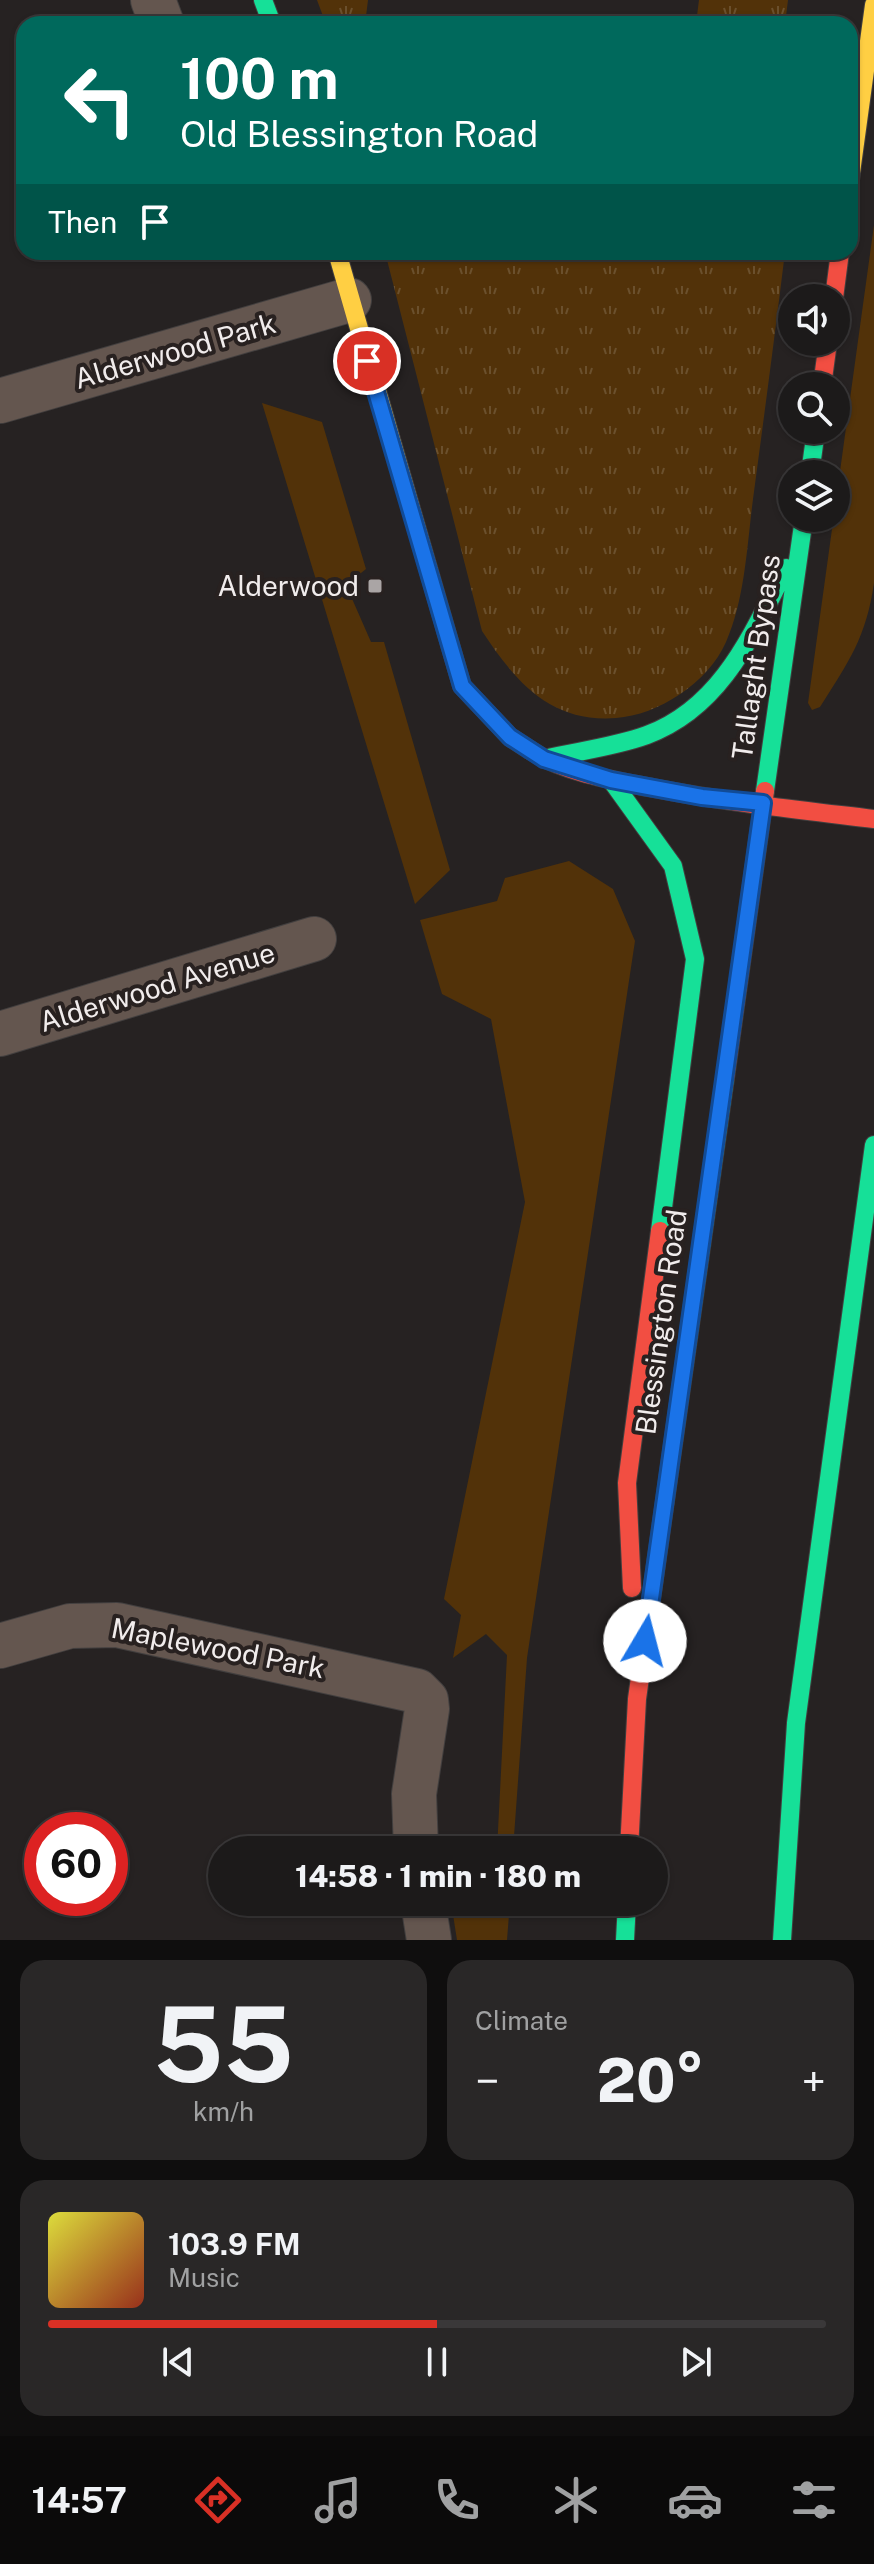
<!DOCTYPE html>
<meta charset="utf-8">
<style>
:root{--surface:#1c1a1a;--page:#292727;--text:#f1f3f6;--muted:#a0a1a2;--line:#3a3839;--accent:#d93025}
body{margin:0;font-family:"Public Sans",sans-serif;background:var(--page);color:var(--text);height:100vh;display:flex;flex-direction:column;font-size:30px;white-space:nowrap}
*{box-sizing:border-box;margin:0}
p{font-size:26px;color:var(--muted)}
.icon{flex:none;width:44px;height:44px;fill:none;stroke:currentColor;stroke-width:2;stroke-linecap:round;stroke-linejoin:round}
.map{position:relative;height:1940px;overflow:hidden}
.details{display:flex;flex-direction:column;gap:20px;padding:20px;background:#0f0e0e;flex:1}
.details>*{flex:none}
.guide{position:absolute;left:16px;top:16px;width:842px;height:244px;border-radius:24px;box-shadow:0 2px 6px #0004,0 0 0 2px var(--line);background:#00695c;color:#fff;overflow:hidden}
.controls{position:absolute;left:778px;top:284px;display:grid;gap:16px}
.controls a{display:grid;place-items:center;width:72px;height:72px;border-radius:50%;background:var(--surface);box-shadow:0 2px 6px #0004,0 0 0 2px var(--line);font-size:40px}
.speed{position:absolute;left:24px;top:1812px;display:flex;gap:16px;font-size:40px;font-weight:700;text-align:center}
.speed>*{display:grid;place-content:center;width:104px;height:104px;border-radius:50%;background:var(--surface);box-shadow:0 2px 6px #0004,0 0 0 2px var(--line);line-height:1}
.speed .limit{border:12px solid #d22;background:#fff;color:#111}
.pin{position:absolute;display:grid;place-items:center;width:68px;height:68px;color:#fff;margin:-34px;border:4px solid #fff;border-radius:50%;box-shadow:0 2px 8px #0007}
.me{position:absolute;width:88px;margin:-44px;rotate:8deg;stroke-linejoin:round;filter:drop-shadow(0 0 6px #0008)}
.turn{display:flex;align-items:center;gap:28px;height:168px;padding:0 32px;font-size:36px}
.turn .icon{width:104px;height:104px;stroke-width:2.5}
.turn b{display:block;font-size:56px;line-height:68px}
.then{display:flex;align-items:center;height:76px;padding:0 32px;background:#0003;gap:16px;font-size:30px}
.big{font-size:60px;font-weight:800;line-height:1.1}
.details .card{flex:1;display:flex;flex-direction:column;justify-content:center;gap:12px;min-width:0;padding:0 28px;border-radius:24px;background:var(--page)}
.details .dial{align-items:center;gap:0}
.dial b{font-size:104px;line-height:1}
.song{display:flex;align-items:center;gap:24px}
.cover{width:96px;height:96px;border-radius:12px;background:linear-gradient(135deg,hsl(60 70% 55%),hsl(10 70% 35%))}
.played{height:8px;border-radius:4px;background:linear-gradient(90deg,var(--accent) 50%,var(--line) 50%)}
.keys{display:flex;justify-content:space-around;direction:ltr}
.heat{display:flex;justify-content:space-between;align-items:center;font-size:44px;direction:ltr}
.details .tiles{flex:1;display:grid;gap:20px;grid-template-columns:1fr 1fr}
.card:last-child{grid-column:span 2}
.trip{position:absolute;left:208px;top:1836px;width:460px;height:80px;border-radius:40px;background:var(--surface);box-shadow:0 2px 6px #0004,0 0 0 2px var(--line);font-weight:800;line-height:80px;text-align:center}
.dock{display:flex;height:128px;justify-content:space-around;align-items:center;background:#0b0a0a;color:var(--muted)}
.dock .icon{width:56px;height:56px}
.dock .active{color:var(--accent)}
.dock b{font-size:36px;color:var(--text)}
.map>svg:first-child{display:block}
</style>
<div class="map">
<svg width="874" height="1940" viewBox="0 0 874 1940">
<defs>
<pattern id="park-tufts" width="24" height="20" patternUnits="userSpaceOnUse" patternTransform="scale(2)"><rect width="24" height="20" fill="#523209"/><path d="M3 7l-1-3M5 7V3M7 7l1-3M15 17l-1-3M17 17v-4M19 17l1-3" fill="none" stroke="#6b502d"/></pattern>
</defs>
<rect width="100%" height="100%" fill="#262222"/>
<!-- grass -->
<path fill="#523209" d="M 874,225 L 874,583 C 866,638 849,661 820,707 L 812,710 L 808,703 Z
M 262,403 L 322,422 L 366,569 L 346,585 L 371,642 L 384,642 L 450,870 L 415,904 Z
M 569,861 L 613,889 L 635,941 L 527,1658 L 513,1850 L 497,1850 L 507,1655 L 486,1634 L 453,1658 L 461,1615 L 444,1599 L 525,1202 L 491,1019 L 442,994 L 420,920 L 497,901 L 505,878 Z
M 451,1902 L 510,1902 L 507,1940 L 457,1940 Z"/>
<!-- park -->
<path fill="url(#park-tufts)" d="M 317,0 L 368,0 L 365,24 L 326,24 Z
M 699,0 L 788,0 L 785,24 L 696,24 Z
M 385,252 L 785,252 C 775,334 764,417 753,499 C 747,545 745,599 726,642 C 708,683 658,715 616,718 C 550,723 515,681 482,631 Z"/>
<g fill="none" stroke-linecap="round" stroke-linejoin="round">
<!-- street casing -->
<g stroke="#423f3f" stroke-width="46">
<path id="street" d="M 153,0 L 162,24
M 0,401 L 349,300
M 0,1034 L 314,939
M 0,1646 L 70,1626 L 117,1625 L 417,1691 L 426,1700 L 427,1709 L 414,1794 L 416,1850
M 423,1902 L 429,1940"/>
</g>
<!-- fast casing -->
<g stroke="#423f3f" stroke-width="20">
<path id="fast" d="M 263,0 L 272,24
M 810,474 L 816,430
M 544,759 C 578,751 614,747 647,735 C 722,707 752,634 786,568
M 611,780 L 673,866 L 695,959 L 660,1231
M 765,791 L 804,518
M 665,1501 L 725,1078
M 625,1940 L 627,1902
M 782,1940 L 796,1723 L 874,1145"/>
</g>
<!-- slow casing -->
<g stroke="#423f3f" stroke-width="20">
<path id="slow" d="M 850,180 L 874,5
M 337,252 L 462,686 L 510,737 L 530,750"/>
</g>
<!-- jam casing -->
<g stroke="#423f3f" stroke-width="20">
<path id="jam" d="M 834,298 L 840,252
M 822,386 L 828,342
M 530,750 C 565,773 613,780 653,788 C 726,802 800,810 874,819
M 725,1078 L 765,791
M 632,1588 L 627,1483 L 660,1231
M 629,1850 L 637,1699 L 665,1501"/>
</g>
<!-- street -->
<use href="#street" stroke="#64564f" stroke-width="44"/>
<!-- fast -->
<use href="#fast" stroke="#16e098" stroke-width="18"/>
<!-- slow -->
<use href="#slow" stroke="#ffcf43" stroke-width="18"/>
<!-- jam -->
<use href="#jam" stroke="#f24e42" stroke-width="18"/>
</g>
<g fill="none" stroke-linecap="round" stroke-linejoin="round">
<!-- route casing -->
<g stroke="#114b97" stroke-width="20">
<path id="route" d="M 367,361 L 462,686 L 510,737 L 544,759 L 611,780 L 702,797 L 763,803 L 645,1641"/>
</g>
<!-- route -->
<use href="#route" stroke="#1a73e8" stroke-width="14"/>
</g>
<!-- markers -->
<rect fill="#aaa5a5" stroke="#282120" stroke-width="3" x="367" y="578" width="16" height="16" rx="4"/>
<g text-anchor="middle" stroke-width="8" stroke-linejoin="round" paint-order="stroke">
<!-- street labels -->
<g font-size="28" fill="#f1ecec" stroke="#282120">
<text transform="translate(175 351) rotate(-16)" y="10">Alderwood Park</text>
<text transform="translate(756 657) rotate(-82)" y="10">Tallaght Bypass</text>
<text transform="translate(157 987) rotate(-17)" y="10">Alderwood Avenue</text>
<text transform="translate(661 1322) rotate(-82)" y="10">Blessington Road</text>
<text transform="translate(218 1648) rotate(11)" y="10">Maplewood Park</text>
</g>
<!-- poi labels -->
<g font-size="28" fill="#f1ecec" stroke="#282120" text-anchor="end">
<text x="359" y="596">Alderwood</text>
</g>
</g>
</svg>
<div class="controls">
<a><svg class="icon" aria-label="sound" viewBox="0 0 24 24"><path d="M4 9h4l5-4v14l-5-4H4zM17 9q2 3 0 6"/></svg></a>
<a><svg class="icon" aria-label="search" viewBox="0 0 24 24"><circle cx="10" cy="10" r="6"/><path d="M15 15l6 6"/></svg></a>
<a><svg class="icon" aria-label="layers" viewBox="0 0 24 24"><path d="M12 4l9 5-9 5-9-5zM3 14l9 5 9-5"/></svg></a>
</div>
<div class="speed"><div class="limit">60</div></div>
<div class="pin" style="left:367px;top:361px;background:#d93025"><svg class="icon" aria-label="arrive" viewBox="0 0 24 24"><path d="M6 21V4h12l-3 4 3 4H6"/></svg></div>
<svg class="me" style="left:645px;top:1641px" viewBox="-20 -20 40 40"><circle r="19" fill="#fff"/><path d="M0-13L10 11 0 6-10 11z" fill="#1a73e8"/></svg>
<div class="trip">14:58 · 1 min · 180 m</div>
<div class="guide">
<div class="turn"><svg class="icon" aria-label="left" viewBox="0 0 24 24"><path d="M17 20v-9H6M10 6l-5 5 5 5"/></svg><div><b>100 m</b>Old Blessington Road</div></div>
<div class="then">Then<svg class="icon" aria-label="arrive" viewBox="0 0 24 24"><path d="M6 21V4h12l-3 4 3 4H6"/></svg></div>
</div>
</div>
<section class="details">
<div class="tiles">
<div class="card dial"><b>55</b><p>km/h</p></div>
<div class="card"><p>Climate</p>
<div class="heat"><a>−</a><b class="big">20°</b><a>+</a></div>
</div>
<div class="card">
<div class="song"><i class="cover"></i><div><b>103.9 FM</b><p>Music</p></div></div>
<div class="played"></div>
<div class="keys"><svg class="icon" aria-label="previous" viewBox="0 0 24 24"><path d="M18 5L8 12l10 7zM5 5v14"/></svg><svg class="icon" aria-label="pause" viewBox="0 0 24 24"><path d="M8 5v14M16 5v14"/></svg><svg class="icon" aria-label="next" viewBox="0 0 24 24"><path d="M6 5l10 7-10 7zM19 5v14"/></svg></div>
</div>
</div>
</section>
<nav class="dock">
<b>14:57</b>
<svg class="icon active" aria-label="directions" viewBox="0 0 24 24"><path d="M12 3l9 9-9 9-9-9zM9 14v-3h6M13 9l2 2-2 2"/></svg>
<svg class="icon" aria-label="music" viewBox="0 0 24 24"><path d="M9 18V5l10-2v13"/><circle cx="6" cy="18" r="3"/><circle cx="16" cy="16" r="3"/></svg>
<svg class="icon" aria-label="phone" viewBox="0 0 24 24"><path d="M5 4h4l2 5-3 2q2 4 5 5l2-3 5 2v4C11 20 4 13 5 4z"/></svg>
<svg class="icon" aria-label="climate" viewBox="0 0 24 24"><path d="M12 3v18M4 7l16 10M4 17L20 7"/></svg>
<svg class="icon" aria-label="car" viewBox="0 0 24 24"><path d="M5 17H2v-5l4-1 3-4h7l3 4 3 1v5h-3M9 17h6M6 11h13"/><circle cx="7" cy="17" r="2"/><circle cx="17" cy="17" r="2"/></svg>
<svg class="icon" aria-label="filters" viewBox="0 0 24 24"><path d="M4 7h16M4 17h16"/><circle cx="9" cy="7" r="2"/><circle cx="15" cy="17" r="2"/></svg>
</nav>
